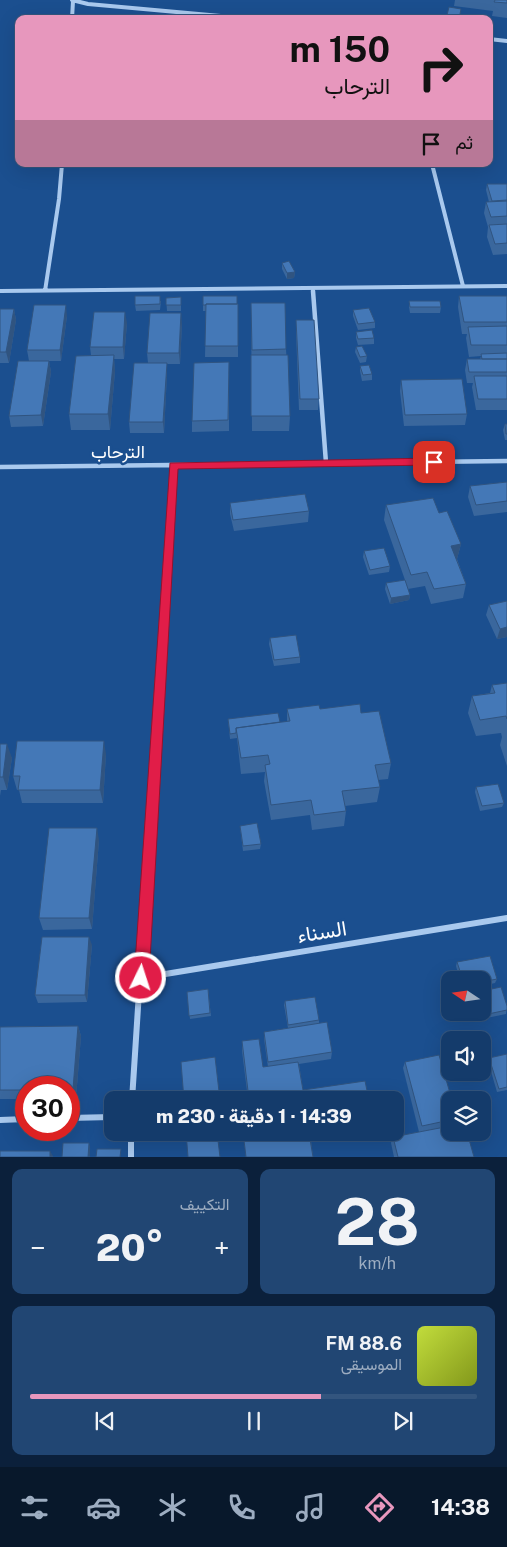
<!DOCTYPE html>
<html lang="ar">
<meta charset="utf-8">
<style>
:root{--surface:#143b6b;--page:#214673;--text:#f1f3f6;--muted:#9dadc1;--line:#33557e;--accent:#e797bd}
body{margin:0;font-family:"Public Sans",Vazirmatn,sans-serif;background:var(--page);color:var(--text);direction:rtl;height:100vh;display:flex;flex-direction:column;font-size:19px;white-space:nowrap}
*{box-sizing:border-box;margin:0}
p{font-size:16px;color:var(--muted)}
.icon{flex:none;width:28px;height:28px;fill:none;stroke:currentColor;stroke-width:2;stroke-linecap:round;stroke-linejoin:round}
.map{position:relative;height:1157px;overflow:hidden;direction:ltr}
.details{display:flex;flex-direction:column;gap:12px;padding:12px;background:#0b203b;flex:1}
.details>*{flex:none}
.top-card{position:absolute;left:15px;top:15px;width:478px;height:152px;border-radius:10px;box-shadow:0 5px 20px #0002,0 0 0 1px var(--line);direction:rtl;background:#e797bd;color:#111;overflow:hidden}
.needle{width:32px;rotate:283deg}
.buttons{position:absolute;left:441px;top:971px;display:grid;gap:10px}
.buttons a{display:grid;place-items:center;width:50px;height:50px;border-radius:10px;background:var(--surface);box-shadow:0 5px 20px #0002,0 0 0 1px var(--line);font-size:25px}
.speed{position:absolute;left:15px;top:1076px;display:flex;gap:10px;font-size:25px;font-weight:700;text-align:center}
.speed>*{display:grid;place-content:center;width:65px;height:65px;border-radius:50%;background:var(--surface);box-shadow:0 5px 20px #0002,0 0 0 1px var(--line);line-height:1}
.speed .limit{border:8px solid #d22;background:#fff;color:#111}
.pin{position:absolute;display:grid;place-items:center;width:42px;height:42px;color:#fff;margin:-21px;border-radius:10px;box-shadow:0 2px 8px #0006}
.me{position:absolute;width:55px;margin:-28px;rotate:4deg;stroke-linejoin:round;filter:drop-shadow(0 0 4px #0008)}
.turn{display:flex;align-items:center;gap:18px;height:105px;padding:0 20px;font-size:22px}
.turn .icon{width:65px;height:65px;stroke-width:2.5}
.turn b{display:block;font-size:35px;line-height:42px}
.then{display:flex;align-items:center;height:48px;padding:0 20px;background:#0003;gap:10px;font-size:19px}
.big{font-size:38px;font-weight:800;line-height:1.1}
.details .widget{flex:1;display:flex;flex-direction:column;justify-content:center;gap:8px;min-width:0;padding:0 18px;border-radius:10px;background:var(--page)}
.details .dial{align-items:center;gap:0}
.dial b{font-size:65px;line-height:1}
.song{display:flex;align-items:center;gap:15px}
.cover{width:60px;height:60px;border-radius:8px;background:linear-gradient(135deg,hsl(70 70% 55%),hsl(70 70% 35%))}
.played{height:5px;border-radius:2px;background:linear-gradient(90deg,var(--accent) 65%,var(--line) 65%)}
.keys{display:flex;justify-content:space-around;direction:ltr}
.heat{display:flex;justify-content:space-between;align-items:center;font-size:28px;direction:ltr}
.details .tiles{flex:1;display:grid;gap:12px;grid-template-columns:1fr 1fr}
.widget:last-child{grid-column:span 2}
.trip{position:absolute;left:104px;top:1091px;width:300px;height:50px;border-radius:10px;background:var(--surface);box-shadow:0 5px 20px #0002,0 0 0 1px var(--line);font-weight:800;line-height:50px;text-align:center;direction:rtl}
.tab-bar{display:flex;height:80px;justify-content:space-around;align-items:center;background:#08182b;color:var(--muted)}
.tab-bar .icon{width:35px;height:35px}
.tab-bar .selected{color:var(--accent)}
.tab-bar b{font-size:22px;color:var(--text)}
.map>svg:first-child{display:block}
</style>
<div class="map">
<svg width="507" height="1157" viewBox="0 0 507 1157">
<rect width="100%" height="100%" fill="#1b4f8f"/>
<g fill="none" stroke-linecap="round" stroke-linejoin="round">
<!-- street-far2 -->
<path stroke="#a9c9ee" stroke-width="4" d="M 72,0 L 88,4 L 254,19
M 72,19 L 73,1
M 489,39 L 507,41
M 432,164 L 463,286
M 313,288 L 313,293
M 0,291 L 507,286
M 45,291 L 59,199 L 62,164"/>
<!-- street-far1 -->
<path stroke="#a9c9ee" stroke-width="4.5" d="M 313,291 L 326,463
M 0,467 L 507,461
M 160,670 L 173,465"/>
<!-- street -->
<path stroke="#a9c9ee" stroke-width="6" d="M 141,978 L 507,918
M 132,1100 L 160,669
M 69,1118 L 112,1117
M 0,1120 L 26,1119
M 131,1132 L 131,1157"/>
</g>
<!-- wall -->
<path fill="#3a679d" d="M 455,0 L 507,0 L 507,18 L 492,16 L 493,11 L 454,6 Z
M 487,184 L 507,184 L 507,254 L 493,255 L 487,237 L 488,227 L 484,213 L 486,202 L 489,202 L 486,190 Z
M 282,263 L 295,272 L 294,278 L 287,279 L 282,269 Z
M 459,296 L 507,296 L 507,410 L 476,410 L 472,387 L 473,383 L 467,383 L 465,370 L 467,359 L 480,359 L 481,356 L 469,357 L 466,338 L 467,334 L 462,334 L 458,307 Z
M 181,297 L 181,311 L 167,311 L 166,298 Z
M 161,301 L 160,310 L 136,311 L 135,305 Z
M 409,301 L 441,307 L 440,313 L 410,313 L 409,307 Z
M 251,303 L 286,349 L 290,416 L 289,431 L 252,431 Z
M 238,304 L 238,357 L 205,357 L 206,311 L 203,311 L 203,305 Z
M 0,309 L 14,309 L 16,320 L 9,363 L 0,363 Z
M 353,310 L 375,322 L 375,328 L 358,330 L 353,316 Z
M 67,316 L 61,361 L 29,361 L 27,350 Z
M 296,320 L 319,399 L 318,410 L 299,410 L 296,332 Z
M 127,323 L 124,359 L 114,359 L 115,371 L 110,430 L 71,430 L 69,414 L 91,355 L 90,347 Z
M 182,324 L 180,364 L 167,364 L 167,374 L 164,433 L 130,433 L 129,422 L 148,363 L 147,353 Z
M 356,332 L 374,338 L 374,344 L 358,345 L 356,338 Z
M 356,347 L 367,356 L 366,362 L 360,363 L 355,352 Z
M 49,361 L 51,372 L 43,426 L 11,427 L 9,416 Z
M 360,366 L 372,374 L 372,380 L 362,381 L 360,371 Z
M 229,373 L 229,431 L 192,432 L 192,421 Z
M 401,380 L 467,414 L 465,425 L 404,426 L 400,391 Z
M 505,424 L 507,424 L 507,440 L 505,440 L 503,430 Z
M 507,482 L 507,512 L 474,516 L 468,497 L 470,486 Z
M 230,503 L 309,511 L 308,522 L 234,531 L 230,514 Z
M 386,505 L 439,513 L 461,544 L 457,559 L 466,584 L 463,598 L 431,604 L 425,586 L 408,589 L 410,595 L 409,600 L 390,604 L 385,589 L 386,583 L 405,580 L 384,520 Z
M 364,551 L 390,566 L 389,572 L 369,575 L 363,557 Z
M 507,601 L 507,637 L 497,639 L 486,615 L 489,605 Z
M 270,638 L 300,657 L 300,663 L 274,666 L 269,644 Z
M 507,683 L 507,766 L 500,745 L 502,737 L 501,733 L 476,736 L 468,713 L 472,696 L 490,693 L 492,685 Z
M 287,709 L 320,709 L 361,713 L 391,763 L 388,779 L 378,780 L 380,787 L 377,802 L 345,806 L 346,811 L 344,826 L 312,830 L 310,815 L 271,820 L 264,781 L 265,772 L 241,774 L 237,738 L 230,739 L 228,719 L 280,722 L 287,722 Z
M 0,744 L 12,758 L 7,790 L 1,790 L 0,796 Z
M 106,754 L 103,803 L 22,803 L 19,790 L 17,790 L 13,776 Z
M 476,787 L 504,803 L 502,807 L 480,811 L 475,792 Z
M 240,826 L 261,844 L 260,849 L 243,851 Z
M 99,840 L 92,929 L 43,930 L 39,918 Z
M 92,945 L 87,1002 L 38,1003 L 35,995 Z
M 457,962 L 497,979 L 495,983 L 482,986 L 482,980 L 460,980 L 456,966 Z
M 208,989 L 211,1016 L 190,1019 L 187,992 Z
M 285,1001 L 319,1020 L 319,1024 L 332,1052 L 331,1059 L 299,1064 L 303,1090 L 369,1100 L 239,1100 L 238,1092 L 247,1091 L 242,1051 L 242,1041 L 263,1067 L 268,1067 L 264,1039 L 264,1032 L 288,1028 L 284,1005 Z
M 507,1006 L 506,1014 L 472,1021 L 470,1012 L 482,1012 Z
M 78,1026 L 81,1036 L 76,1098 L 69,1098 L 69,1088 L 26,1088 L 26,1099 L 0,1099 L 0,1027 Z
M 507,1054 L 507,1090 L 497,1092 L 488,1061 L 489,1058 Z
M 405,1062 L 450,1100 L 450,1132 L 474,1157 L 394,1157 L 391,1143 L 393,1137 L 419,1132 L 403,1068 Z
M 243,1132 L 367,1132 L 311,1141 L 313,1157 L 246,1157 Z"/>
<!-- shaded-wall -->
<path fill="#305480" d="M 295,272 L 294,278 L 287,279 L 287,273 Z
M 66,305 L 67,316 L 61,361 L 60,350 Z
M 14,309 L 16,320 L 9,363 L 6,352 Z
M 125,312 L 127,323 L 124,359 L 123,347 Z
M 181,313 L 182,324 L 180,364 L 179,353 Z
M 114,355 L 115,371 L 110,430 L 108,414 Z
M 49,361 L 51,372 L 43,426 L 41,415 Z
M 167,363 L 167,374 L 164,433 L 163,422 Z
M 461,544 L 457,559 L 448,561 L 451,546 Z
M 410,595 L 409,600 L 390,604 L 391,598 Z
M 507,627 L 507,637 L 497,639 L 500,629 Z
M 104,741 L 106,754 L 103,803 L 100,790 Z
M 7,744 L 12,758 L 7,790 L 3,777 Z
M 97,828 L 99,840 L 92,929 L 89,918 Z
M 89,937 L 92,945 L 87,1002 L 85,995 Z
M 78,1026 L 81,1036 L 76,1098 L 73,1089 Z
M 89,1143 L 90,1146 L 90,1157 L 88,1157 Z
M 50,1151 L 53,1156 L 53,1157 L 50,1157 Z"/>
<!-- building -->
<path fill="#4478b7" stroke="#305480" d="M 495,0 L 507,0 L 507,3 L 494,2 Z
M 449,7 L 461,9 L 459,19 L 446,19 Z
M 487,184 L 507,184 L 507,200 L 492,201 Z
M 507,201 L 507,216 L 491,217 L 486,202 Z
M 507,224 L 507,243 L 495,244 L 489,225 Z
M 289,261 L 295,272 L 287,273 L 282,263 Z
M 135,296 L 160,296 L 160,304 L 135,305 Z
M 203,296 L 237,296 L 237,304 L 206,304 L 206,305 L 203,305 Z
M 459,296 L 507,296 L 507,322 L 464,322 Z
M 181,297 L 181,305 L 166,305 L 166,298 Z
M 409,301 L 440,301 L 441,307 L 410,307 Z
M 251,303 L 285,303 L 286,349 L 252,350 Z
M 206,304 L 238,304 L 238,346 L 205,346 Z
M 34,305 L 66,305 L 60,350 L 27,350 Z
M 369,308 L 375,322 L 358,324 L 353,310 Z
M 0,309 L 14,309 L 6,352 L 0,352 Z
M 94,312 L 125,312 L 123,347 L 90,347 Z
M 150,313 L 181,313 L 179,353 L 147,353 Z
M 296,320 L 314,320 L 319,399 L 300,399 Z
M 507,326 L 507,345 L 471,345 L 468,327 Z
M 372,330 L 374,338 L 358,339 L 356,332 Z
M 362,346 L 367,356 L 360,357 L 356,347 Z
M 507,353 L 507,359 L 482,359 L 481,354 Z
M 114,355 L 108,414 L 69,414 L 76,356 Z
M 251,355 L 288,355 L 290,416 L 251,416 Z
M 467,359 L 507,359 L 507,372 L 469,372 Z
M 18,361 L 49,361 L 41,415 L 9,416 Z
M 229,362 L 228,420 L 192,421 L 194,363 Z
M 134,363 L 167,363 L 163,422 L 129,422 Z
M 369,365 L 372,374 L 363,375 L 360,366 Z
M 474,376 L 507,376 L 507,399 L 478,399 Z
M 462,379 L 467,414 L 405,415 L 401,380 Z
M 505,424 L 507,424 L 507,434 L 506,434 Z
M 507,482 L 507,501 L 476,505 L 470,486 Z
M 305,494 L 309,511 L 233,520 L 230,503 Z
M 433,498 L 439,513 L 447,511 L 461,544 L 451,546 L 466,584 L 434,589 L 427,572 L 411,575 L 386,505 Z
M 384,548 L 390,566 L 370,570 L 364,551 Z
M 405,580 L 410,595 L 391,598 L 386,583 Z
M 507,601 L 507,627 L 500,629 L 489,605 Z
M 296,635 L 300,657 L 274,660 L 270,638 Z
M 507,683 L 507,719 L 506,716 L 480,720 L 472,696 L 495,693 L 492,685 Z
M 360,704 L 361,713 L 379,711 L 391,763 L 375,765 L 380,787 L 342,791 L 346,811 L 314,815 L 311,800 L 271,805 L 265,765 L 270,764 L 268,755 L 241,758 L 236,728 L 290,721 L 287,709 L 319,705 L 320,709 Z
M 278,713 L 280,722 L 236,728 L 236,733 L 230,734 L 228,719 Z
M 17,741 L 104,741 L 100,790 L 18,790 L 20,776 L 13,776 Z
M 0,744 L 7,744 L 3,777 L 0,777 Z
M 498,784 L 504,803 L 482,806 L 476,787 Z
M 257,823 L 261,844 L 243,846 L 240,826 Z
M 49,828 L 97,828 L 89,918 L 39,918 Z
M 42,937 L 89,937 L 85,995 L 35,995 Z
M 490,956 L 497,979 L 482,982 L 482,980 L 463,980 L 457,962 Z
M 501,987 L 507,1006 L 507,1010 L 474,1017 L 473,1012 L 482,1012 L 482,991 Z
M 208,989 L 210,1013 L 189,1016 L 187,992 Z
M 315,997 L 319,1020 L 288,1025 L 285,1001 Z
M 327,1022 L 332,1052 L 268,1062 L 264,1032 Z
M 78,1026 L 73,1089 L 69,1089 L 69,1088 L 26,1088 L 26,1090 L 0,1090 L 0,1027 Z
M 259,1039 L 263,1067 L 298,1062 L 303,1090 L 365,1081 L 369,1100 L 239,1100 L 238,1092 L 248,1091 L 242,1041 Z
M 507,1054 L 507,1087 L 499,1089 L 489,1058 Z
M 439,1055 L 452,1100 L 450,1100 L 450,1120 L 422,1126 L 405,1062 Z
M 215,1057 L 220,1100 L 184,1100 L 181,1062 Z
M 450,1126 L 450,1132 L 467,1132 L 474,1157 L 398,1157 L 393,1137 Z
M 186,1132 L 217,1132 L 220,1157 L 188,1157 Z
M 243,1132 L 312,1132 L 309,1133 L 313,1157 L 246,1157 Z
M 63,1143 L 89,1143 L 88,1157 L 62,1157 Z
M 97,1149 L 121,1149 L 120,1157 L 96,1157 Z
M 0,1151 L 50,1151 L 50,1157 L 0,1157 Z"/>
<!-- route -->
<path fill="#e11d48" stroke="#92132f" d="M 434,458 L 440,462 L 434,465 L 178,469 L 149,978 L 146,983 L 141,985 L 136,983 L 134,978 L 170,463 Z"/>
<g text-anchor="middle" stroke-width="5" stroke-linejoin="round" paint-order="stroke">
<!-- street labels -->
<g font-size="18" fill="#fff" stroke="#1b4f8f">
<text x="118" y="458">الترحاب</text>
</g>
<!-- near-street labels -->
<g font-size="21" fill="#fff" stroke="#1b4f8f">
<text transform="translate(322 932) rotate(-9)" y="7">السناء</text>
</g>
</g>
</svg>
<div class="buttons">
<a><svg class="needle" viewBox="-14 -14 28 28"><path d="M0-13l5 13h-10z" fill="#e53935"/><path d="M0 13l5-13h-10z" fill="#9dadc1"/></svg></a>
<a><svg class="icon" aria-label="sound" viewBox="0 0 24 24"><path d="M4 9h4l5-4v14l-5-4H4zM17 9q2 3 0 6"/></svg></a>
<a><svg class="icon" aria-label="layers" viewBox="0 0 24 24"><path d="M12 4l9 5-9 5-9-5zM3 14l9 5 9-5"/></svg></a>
</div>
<div class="speed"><div class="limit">30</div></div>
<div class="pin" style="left:434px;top:462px;background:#d93025"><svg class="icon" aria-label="arrive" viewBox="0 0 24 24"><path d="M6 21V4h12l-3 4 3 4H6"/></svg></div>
<svg class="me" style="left:141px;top:978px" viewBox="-20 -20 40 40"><circle r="17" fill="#e11d48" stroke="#fff" stroke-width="3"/><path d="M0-11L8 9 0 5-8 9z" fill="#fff"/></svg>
<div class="trip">14:39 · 1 دقيقة · 230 m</div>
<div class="top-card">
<div class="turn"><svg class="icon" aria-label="right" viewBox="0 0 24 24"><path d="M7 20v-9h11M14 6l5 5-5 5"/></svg><div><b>150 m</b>الترحاب</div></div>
<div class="then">ثم<svg class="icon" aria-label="arrive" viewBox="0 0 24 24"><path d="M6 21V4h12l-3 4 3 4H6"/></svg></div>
</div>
</div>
<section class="details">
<div class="tiles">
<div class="widget dial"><b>28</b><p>km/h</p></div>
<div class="widget"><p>التكييف</p>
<div class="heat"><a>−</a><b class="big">20°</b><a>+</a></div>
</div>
<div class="widget">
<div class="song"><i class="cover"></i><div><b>88.6 FM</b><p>الموسيقى</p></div></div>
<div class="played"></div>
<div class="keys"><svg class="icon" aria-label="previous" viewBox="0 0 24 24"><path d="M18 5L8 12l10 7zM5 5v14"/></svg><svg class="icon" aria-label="pause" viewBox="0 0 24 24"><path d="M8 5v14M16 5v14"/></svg><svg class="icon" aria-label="next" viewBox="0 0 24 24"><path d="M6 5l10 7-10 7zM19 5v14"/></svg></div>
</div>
</div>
</section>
<nav class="tab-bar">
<b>14:38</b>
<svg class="icon selected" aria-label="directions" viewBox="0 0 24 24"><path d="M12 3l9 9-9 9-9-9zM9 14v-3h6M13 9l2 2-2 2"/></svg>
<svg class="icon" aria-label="music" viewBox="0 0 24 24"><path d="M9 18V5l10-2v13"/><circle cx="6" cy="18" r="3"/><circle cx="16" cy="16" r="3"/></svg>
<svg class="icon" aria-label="phone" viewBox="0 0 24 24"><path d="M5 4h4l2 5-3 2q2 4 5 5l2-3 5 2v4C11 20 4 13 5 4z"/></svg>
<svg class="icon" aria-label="climate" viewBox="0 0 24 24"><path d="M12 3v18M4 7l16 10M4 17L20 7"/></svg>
<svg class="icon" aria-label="car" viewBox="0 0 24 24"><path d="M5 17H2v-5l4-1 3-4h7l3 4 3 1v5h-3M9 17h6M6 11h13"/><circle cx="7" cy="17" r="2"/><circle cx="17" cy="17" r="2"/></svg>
<svg class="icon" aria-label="filters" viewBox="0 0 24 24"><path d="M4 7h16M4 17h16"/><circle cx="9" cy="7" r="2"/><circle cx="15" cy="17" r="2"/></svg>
</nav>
